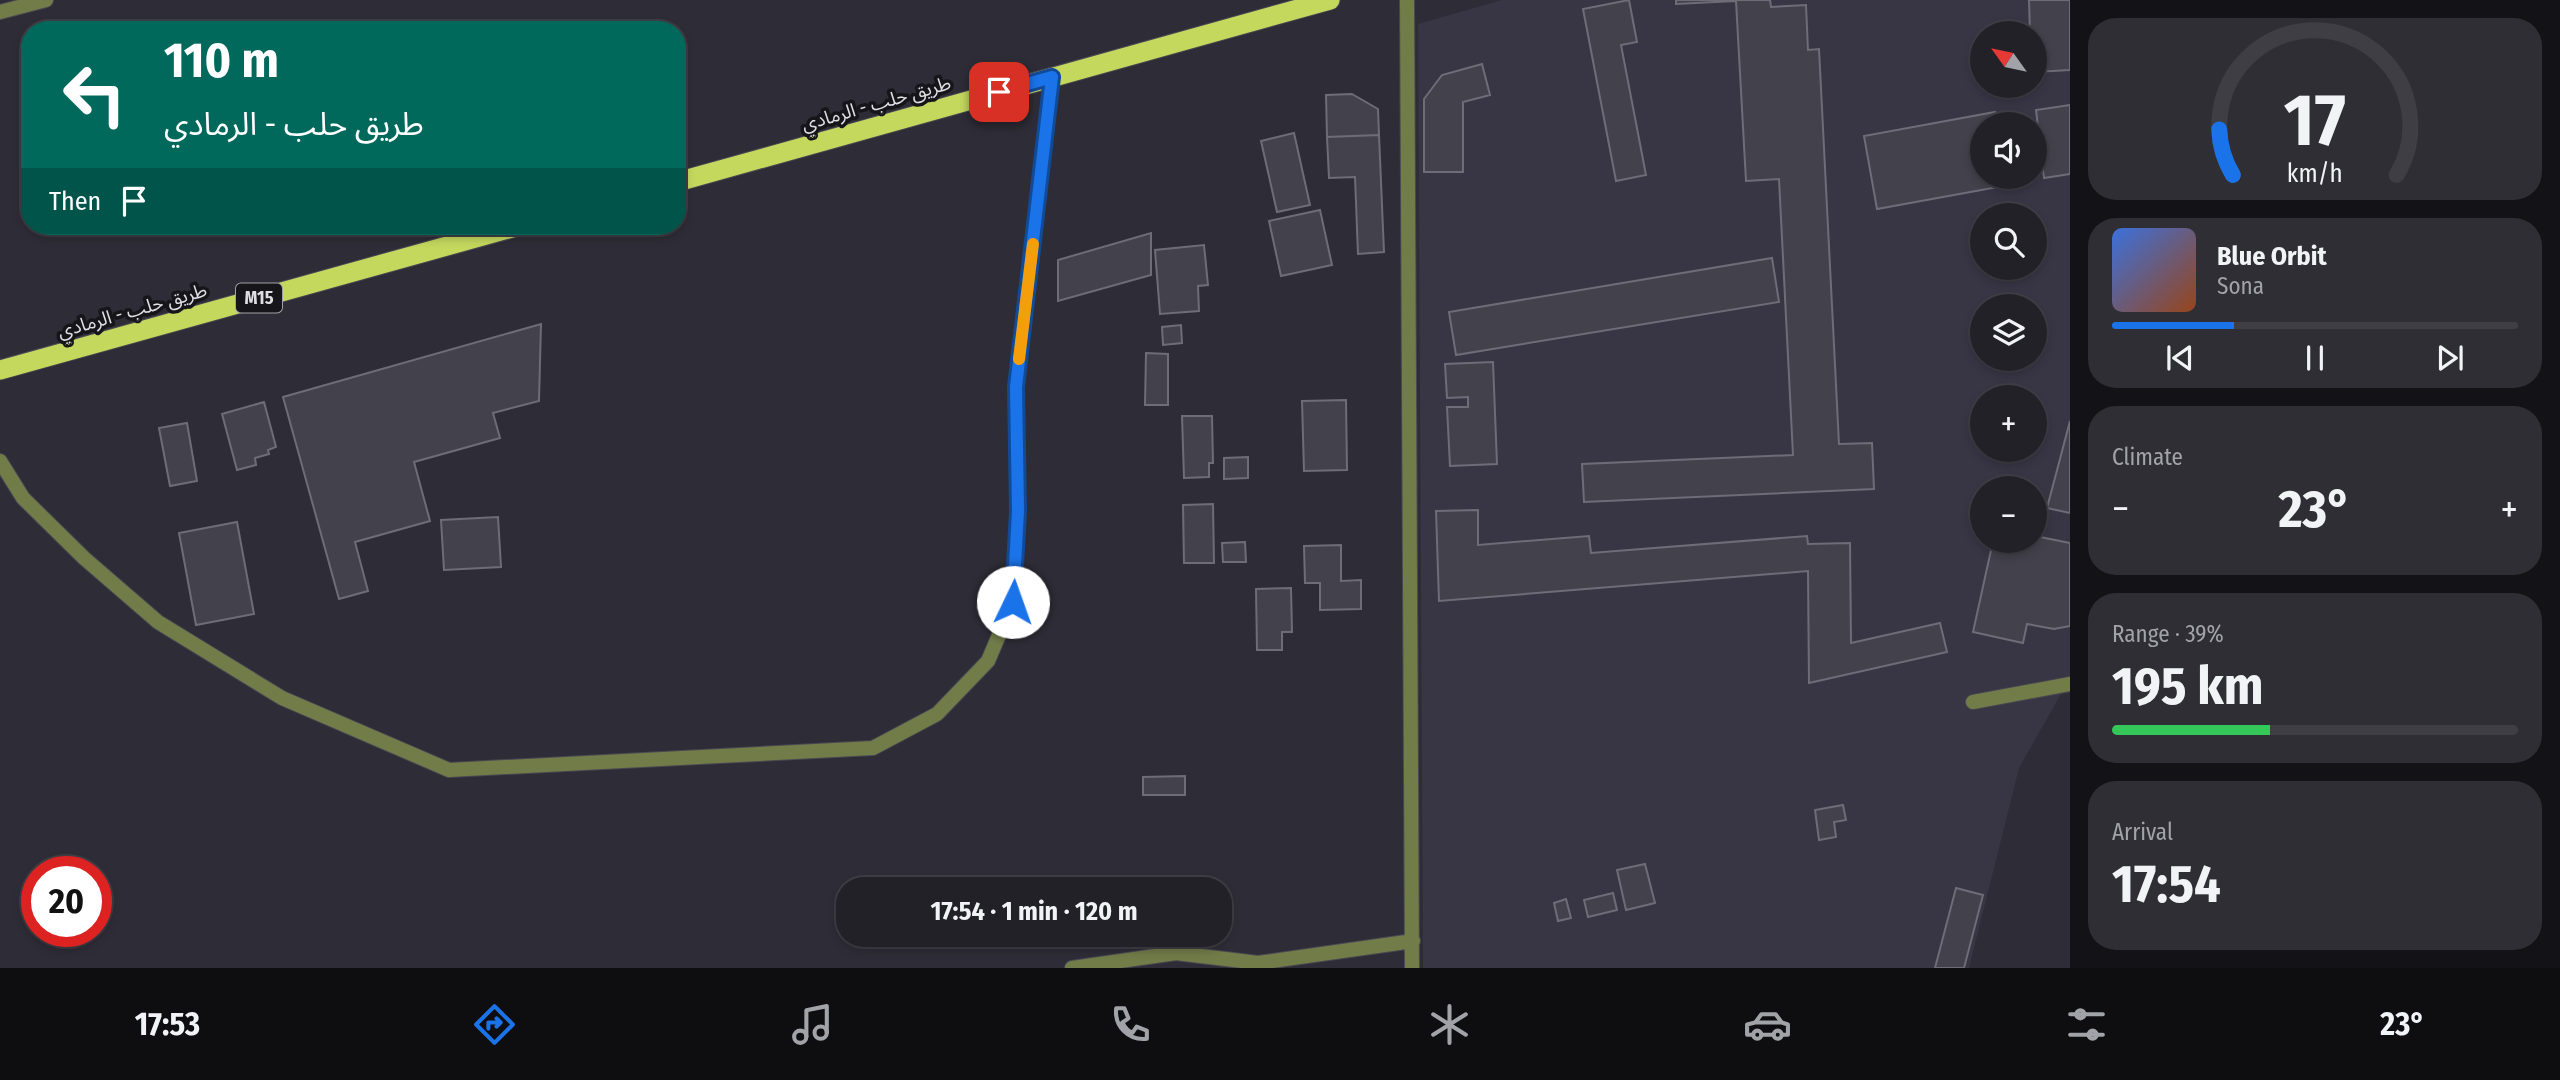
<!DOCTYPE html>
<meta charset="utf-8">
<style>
:root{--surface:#222128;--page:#2e2e34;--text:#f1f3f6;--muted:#a2a3a8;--line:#3f3e45;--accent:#1a73e8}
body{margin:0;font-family:"Fira Sans Condensed","Noto Sans Arabic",sans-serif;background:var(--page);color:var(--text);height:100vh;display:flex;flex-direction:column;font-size:26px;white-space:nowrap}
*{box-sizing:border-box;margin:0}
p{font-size:23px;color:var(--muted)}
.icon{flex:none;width:38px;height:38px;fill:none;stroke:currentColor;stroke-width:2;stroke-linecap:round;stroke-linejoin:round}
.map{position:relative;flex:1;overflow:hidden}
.details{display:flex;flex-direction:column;gap:18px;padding:18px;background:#131216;width:490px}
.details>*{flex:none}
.top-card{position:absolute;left:21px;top:21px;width:665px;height:214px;border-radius:28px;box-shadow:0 4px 10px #0003,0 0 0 2px var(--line);background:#00695c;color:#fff;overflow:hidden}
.needle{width:46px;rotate:303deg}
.tools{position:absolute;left:1970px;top:21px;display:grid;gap:14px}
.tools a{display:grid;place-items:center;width:77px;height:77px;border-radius:50%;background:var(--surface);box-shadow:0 4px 10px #0003,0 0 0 2px var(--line);font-size:35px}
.speed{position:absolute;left:21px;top:856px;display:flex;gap:14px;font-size:35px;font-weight:700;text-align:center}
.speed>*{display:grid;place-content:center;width:91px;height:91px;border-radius:50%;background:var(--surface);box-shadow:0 4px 10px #0003,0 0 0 2px var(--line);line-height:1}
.speed .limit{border:10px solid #d22;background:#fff;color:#111}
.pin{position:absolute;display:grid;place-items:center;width:60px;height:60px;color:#fff;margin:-30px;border-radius:14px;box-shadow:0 4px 10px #0006}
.me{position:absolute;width:77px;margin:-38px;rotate:3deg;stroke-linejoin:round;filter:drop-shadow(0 0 5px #0008)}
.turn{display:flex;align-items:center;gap:24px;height:147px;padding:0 28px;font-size:32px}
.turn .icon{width:91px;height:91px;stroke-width:2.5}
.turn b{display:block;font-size:49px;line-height:60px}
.then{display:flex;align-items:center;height:66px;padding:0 28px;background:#0003;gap:14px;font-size:26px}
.big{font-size:52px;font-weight:700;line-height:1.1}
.details .widget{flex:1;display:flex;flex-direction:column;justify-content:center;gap:10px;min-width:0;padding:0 24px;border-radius:28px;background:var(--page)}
.details .dial{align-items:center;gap:0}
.dial svg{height:182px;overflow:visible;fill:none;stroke:var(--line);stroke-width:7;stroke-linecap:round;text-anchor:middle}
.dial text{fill:var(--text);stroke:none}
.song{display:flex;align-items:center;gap:21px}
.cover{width:84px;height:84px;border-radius:10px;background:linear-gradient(135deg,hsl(220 70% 55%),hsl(20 70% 35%))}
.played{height:7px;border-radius:4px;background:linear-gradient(90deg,var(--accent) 30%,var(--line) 30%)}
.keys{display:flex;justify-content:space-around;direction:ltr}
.heat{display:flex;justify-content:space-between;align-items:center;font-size:38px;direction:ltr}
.charge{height:10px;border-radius:5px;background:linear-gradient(90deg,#34c759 39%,var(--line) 0)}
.trip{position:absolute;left:836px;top:877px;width:396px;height:70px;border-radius:28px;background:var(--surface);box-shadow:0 4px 10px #0003,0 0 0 2px var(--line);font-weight:700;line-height:70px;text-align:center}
.dock{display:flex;height:112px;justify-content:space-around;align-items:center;background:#0e0d10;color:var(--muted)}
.dock .icon{width:49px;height:49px}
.dock .on{color:var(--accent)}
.dock b{font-size:32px;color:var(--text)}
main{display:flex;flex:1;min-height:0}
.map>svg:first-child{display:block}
</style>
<main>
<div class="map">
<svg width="2070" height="968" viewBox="0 0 2070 968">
<rect width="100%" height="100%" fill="#2e2c36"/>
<!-- built -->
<path fill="#383645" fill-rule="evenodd" d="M 1502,0 L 2070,0 L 2070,678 L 2019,768 L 1969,968 L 1423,968 L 1418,24 ZM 1983,33 L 2035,33 L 2035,86 L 1983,86 ZM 1983,124 L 2035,124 L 2035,177 L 1983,177 ZM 1983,215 L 2035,215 L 2035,268 L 1983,268 ZM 1983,306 L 2035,306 L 2035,359 L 1983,359 ZM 1983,397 L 2035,397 L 2035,450 L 1983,450 ZM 1983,488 L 2035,488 L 2035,541 L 1983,541 Z"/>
<!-- building -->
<path fill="#43424c" stroke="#6e6c77" stroke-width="2" d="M 1629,0 L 1637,42 L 1621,45 L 1646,175 L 1616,181 L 1583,9 Z
M 1676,0 L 1770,0 L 1771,7 L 1806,5 L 1808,50 L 1819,49 L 1839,444 L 1872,443 L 1874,489 L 1584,502 L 1582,464 L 1793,455 L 1779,179 L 1746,181 L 1736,1 L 1676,4 Z
M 2029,0 L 2070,0 L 2070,70 L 2035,72 L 2035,33 L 2030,33 Z
M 1482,64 L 1490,95 L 1463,102 L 1463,172 L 1424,172 L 1424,99 L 1442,75 Z
M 1352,94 L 1378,109 L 1379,135 L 1327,137 L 1326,95 Z
M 2070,105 L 2070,174 L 2044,178 L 2036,110 Z
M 1995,112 L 1998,124 L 1983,124 L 1983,177 L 2007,177 L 2009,185 L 1877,209 L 1864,136 Z
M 1294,133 L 1310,205 L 1277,212 L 1261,141 Z
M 1379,135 L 1384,252 L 1358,254 L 1355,177 L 1329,178 L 1327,137 Z
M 1320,210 L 1332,265 L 1281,276 L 1269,221 Z
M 1151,233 L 1151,275 L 1058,301 L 1058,260 Z
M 1204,245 L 1208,285 L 1198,286 L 1199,311 L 1160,314 L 1155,250 Z
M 1772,258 L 1779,302 L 1456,355 L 1449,312 Z
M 541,324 L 539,401 L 493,413 L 500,438 L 414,462 L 430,521 L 355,542 L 368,591 L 339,599 L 283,397 Z
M 1181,325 L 1182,343 L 1163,345 L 1162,327 Z
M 1146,353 L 1168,354 L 1168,405 L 1145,405 Z
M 1493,362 L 1497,464 L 1450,466 L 1447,407 L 1468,407 L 1468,397 L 1447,398 L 1445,364 Z
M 1346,400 L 1347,470 L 1304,471 L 1302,401 Z
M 264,402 L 276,447 L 268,450 L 269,454 L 255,458 L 256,465 L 237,470 L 222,414 Z
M 1182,416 L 1212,416 L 1213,463 L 1209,463 L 1209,477 L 1184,478 Z
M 2070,421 L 2070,513 L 2047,508 Z
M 187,423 L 197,481 L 170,486 L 159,428 Z
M 1248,457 L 1248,478 L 1224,479 L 1224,458 Z
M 1213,504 L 1214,563 L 1184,563 L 1183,505 Z
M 1478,510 L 1478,545 L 1589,536 L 1591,553 L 1807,536 L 1808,544 L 1850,543 L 1851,643 L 1940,623 L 1947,652 L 1809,683 L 1808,571 L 1439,601 L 1436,511 Z
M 498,517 L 501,567 L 444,570 L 441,520 Z
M 237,522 L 254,614 L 196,625 L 179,533 Z
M 2035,536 L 2070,543 L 2070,626 L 2054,629 L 2027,624 L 2023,643 L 1973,632 L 1993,541 L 2035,541 Z
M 1245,542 L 1246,562 L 1223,562 L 1222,543 Z
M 1341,545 L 1341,581 L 1361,580 L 1361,609 L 1320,610 L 1320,583 L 1305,583 L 1304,546 Z
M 1291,588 L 1292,632 L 1282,632 L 1282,650 L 1257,650 L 1256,589 Z
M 1185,776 L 1185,795 L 1143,795 L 1143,777 Z
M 1843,805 L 1846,820 L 1834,822 L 1836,837 L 1819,840 L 1815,810 Z
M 1645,864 L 1655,903 L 1626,910 L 1617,870 Z
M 1956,888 L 1983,895 L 1964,968 L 1935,968 Z
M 1613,893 L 1617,910 L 1588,917 L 1584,900 Z
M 1566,899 L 1571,918 L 1558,921 L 1554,903 Z"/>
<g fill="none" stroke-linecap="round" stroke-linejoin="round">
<!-- service casing -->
<g stroke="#4a4852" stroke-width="16">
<path id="service" d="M 0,461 L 23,498 L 84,558 L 158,622 L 282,698 L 449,770 L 873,748 L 937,714 L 988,661 L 1013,602 L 1018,511 L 1016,387 L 1052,77"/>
</g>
<!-- minor casing -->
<g stroke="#4a4852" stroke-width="16">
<path id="minor" d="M 1407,0 L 1412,968
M 0,12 L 46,0
M 1973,702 L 2070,684
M 1072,968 L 1176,953 L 1258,963 L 1413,941"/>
</g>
<!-- trunk casing -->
<g stroke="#4a4852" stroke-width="21">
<path id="trunk" d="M 677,182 L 1330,0
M 0,370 L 519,226"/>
</g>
<!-- service -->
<use href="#service" stroke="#727c49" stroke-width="14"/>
<!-- minor -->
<use href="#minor" stroke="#727c49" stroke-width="14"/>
<!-- trunk -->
<use href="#trunk" stroke="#c4d85e" stroke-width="19"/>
</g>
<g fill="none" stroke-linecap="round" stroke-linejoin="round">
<!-- route casing -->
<g stroke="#114b97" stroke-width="18">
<path id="route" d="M 999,92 L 1052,77 L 1016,387 L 1018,511 L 1013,602"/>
</g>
<!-- route -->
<use href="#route" stroke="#1a73e8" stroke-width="12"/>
<!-- slow -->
<path stroke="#f59e0b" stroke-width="12" d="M 1019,359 L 1033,244"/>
</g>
<g text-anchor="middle" stroke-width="7" stroke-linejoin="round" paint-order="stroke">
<!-- shield labels -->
<rect fill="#16151a" stroke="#a2a2a7" stroke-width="2" x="236" y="283.5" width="46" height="29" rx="5"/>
<g font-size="18" font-weight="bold" fill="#dedee4">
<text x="259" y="304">M15</text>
</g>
<!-- street labels -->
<g font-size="19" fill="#dedee4" stroke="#16151a">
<text transform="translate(876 103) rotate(-16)" y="7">طريق حلب - الرمادي</text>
<text transform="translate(132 310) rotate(-16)" y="7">طريق حلب - الرمادي</text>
</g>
</g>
</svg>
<div class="tools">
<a><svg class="needle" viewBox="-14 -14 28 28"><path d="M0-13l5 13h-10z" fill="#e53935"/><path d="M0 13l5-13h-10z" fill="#a2a3a8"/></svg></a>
<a><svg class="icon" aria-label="sound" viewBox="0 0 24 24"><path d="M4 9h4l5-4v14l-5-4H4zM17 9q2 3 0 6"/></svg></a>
<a><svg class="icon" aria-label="search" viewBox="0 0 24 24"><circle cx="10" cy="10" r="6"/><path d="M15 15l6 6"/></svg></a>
<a><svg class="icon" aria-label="layers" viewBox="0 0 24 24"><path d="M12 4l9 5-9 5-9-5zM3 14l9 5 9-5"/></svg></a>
<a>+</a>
<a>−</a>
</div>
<div class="speed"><div class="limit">20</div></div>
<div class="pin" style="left:999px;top:92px;background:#d93025"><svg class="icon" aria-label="arrive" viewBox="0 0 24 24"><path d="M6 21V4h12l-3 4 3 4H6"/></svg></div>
<svg class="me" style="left:1013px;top:602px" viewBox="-20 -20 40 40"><circle r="19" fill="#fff"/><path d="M0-13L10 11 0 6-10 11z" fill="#1a73e8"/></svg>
<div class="trip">17:54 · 1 min · 120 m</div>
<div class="top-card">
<div class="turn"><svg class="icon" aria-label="left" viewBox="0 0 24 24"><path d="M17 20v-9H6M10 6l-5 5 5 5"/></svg><div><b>110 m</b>طريق حلب - الرمادي</div></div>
<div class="then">Then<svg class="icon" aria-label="arrive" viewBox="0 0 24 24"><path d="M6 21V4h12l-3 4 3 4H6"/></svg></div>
</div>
</div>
<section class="details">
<div class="widget dial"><svg viewBox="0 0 100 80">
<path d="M14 69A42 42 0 1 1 86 69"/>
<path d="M14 69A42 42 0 0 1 8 49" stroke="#1a73e8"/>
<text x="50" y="56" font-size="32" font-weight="700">17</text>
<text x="50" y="72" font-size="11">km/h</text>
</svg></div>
<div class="widget">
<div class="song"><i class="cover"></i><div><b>Blue Orbit</b><p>Sona</p></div></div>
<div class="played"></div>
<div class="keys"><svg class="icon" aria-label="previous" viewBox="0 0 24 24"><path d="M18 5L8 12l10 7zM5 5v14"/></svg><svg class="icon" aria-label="pause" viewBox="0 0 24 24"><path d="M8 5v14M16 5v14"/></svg><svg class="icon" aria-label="next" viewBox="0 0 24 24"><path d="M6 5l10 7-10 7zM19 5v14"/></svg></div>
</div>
<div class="widget"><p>Climate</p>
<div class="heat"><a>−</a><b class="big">23°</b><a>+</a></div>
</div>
<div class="widget"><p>Range · 39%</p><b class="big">195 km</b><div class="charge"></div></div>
<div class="widget"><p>Arrival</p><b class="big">17:54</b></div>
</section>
</main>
<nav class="dock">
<b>17:53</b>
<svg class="icon on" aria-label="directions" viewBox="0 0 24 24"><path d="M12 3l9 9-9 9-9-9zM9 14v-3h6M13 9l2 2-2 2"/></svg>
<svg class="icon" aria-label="music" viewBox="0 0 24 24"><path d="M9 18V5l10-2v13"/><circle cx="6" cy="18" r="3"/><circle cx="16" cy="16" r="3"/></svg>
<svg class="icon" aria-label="phone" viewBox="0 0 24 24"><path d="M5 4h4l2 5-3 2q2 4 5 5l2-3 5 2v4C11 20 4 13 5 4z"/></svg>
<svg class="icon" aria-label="climate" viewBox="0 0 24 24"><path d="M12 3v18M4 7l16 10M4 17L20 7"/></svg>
<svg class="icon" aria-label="car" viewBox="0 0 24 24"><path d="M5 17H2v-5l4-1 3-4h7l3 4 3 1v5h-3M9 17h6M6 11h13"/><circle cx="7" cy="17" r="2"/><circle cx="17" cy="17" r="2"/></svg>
<svg class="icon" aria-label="filters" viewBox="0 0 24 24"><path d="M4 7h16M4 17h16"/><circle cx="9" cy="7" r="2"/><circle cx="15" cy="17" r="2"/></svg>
<b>23°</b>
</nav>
